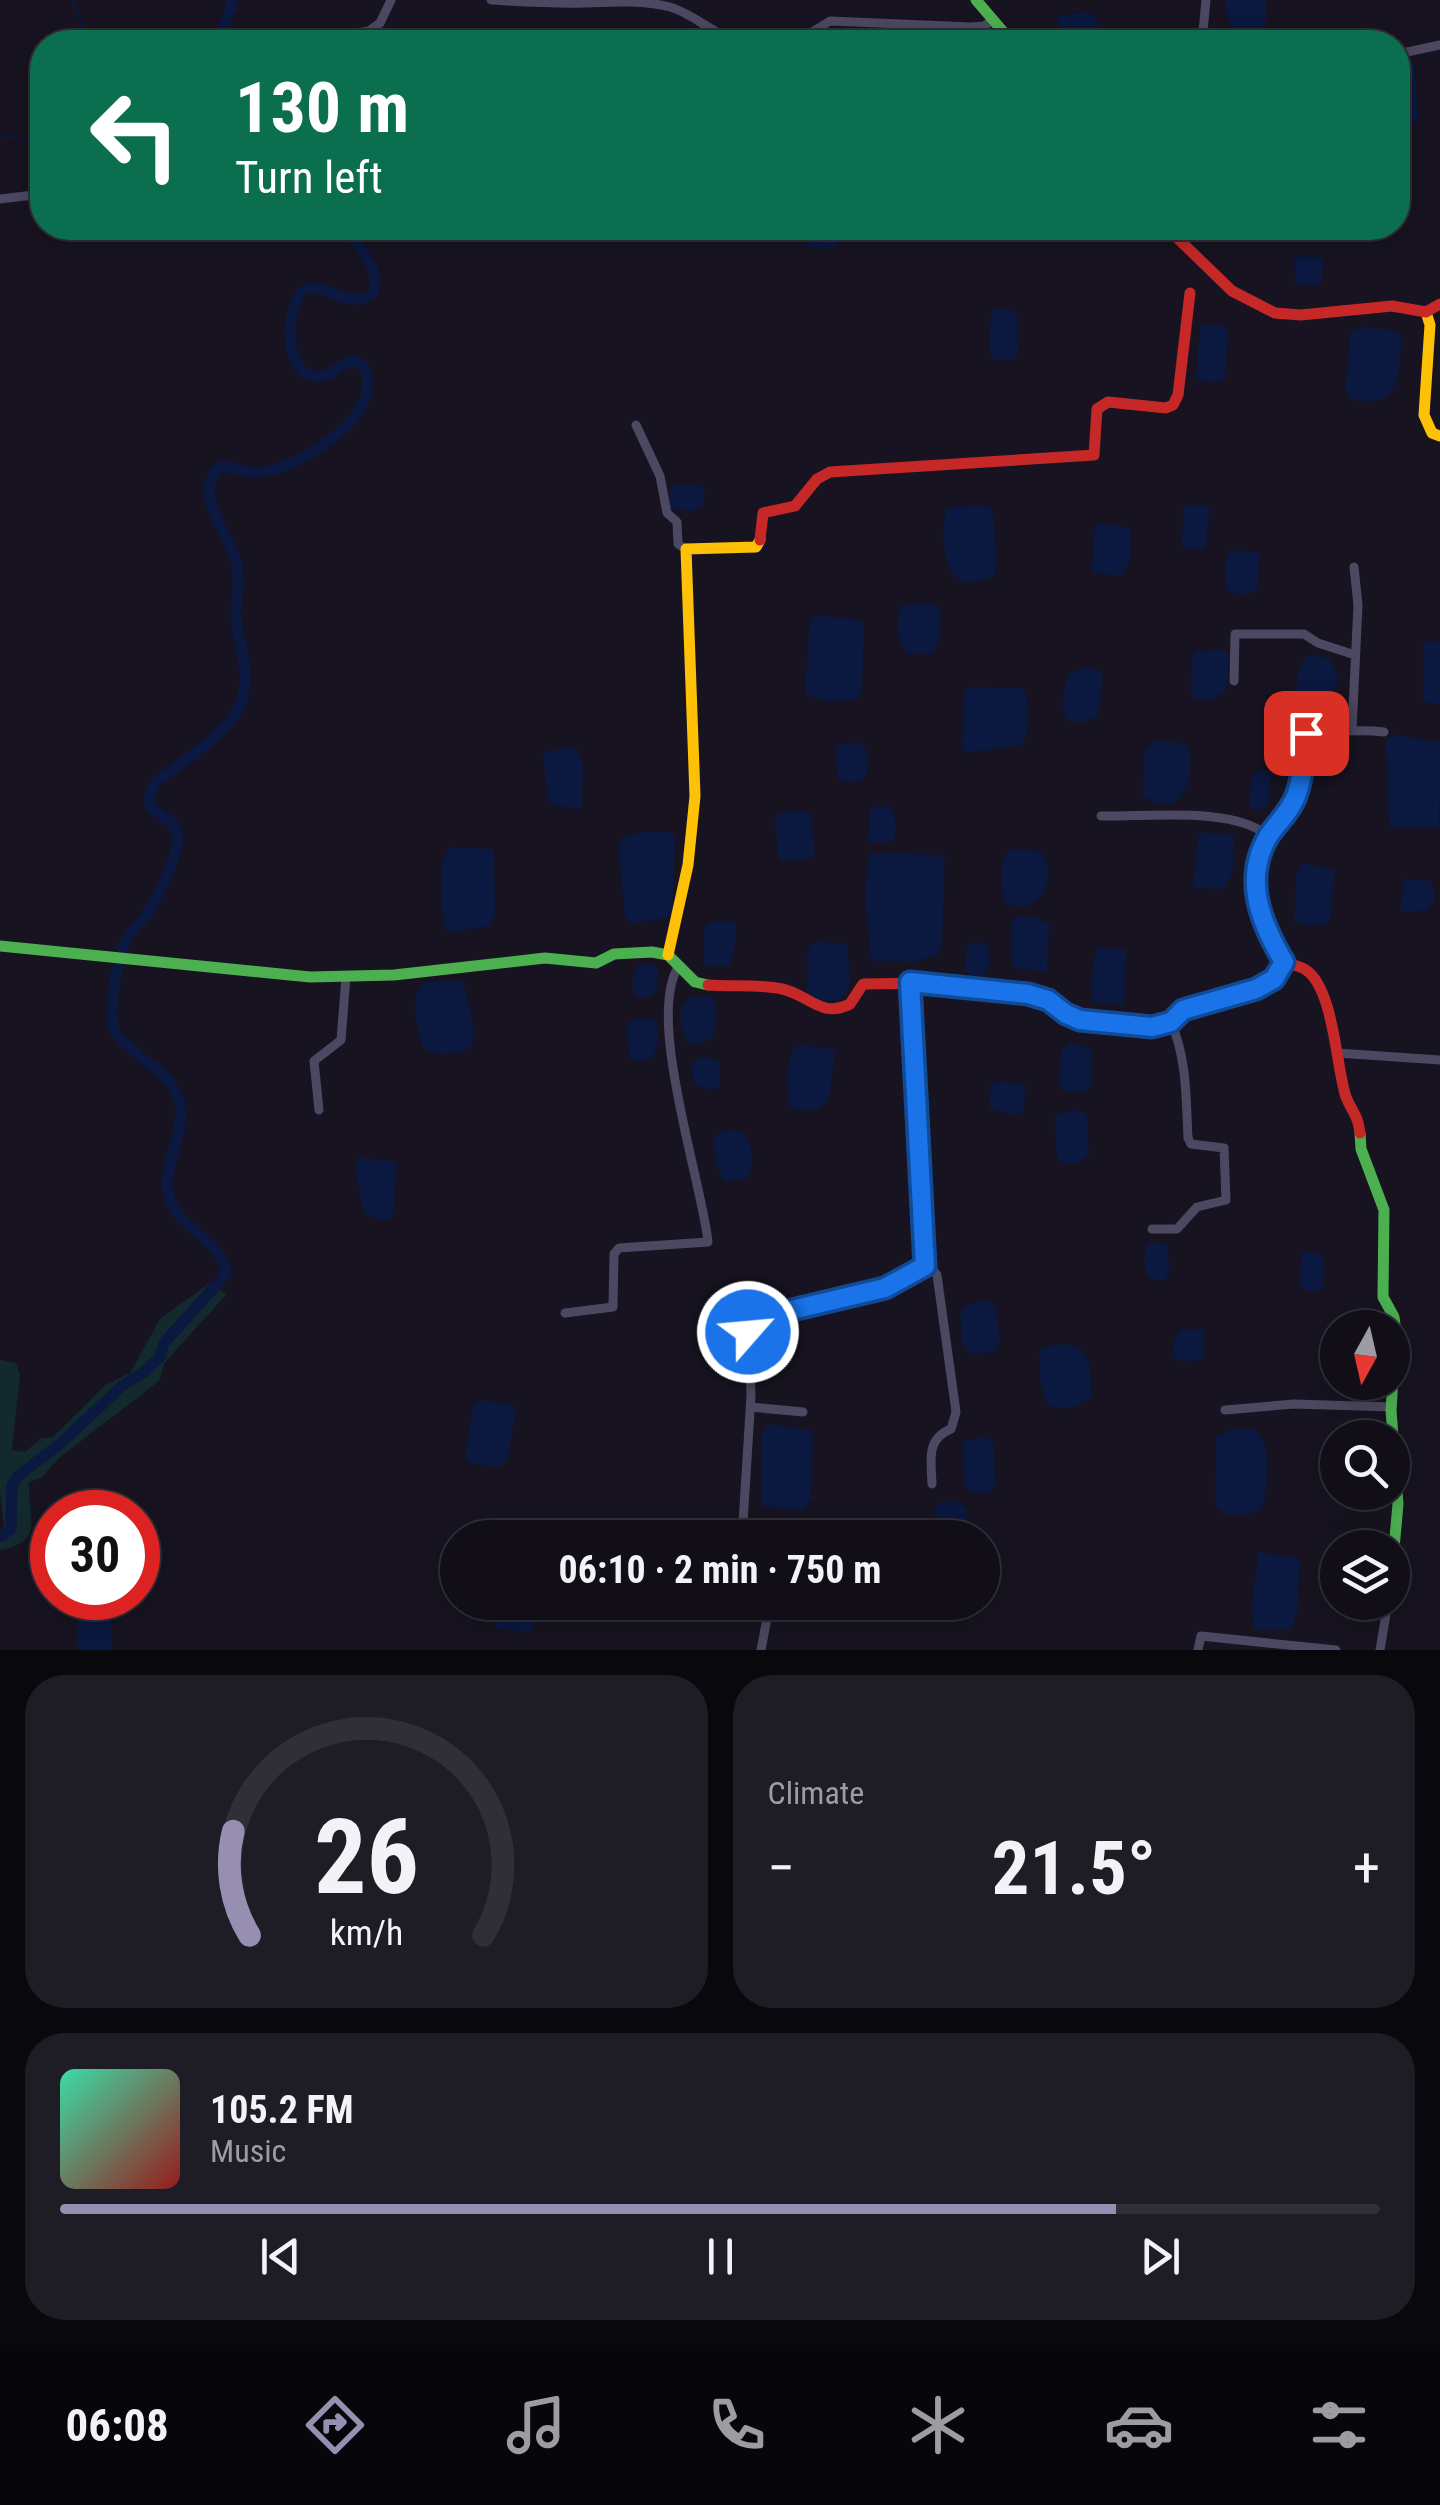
<!DOCTYPE html>
<meta charset="utf-8">
<style>
:root{--surface:#110e18;--page:#1e1c25;--text:#f1f3f6;--muted:#9c9ca2;--line:#302e37;--accent:#978fb1}
body{margin:0;font-family:"Roboto Condensed",sans-serif;background:var(--page);color:var(--text);height:100vh;display:flex;flex-direction:column;font-size:38px;white-space:nowrap}
*{box-sizing:border-box;margin:0}
p{font-size:32px;color:var(--muted)}
.icon{flex:none;width:55px;height:55px;fill:none;stroke:currentColor;stroke-width:2;stroke-linecap:round;stroke-linejoin:round}
.map{position:relative;height:1650px;overflow:hidden}
.drawer{display:flex;flex-direction:column;gap:25px;padding:25px;background:#09080d;flex:1}
.drawer>*{flex:none}
.guide{position:absolute;left:30px;top:30px;width:1380px;height:210px;border-radius:40px;box-shadow:0 5px 25px #0003,0 0 0 2px var(--line);background:#0b6e4f;color:#fff;overflow:hidden}
.needle{width:65px;rotate:188deg}
.fabs{position:absolute;left:1320px;top:1310px;display:grid;gap:20px}
.fabs a{display:grid;place-items:center;width:90px;height:90px;border-radius:50%;background:var(--surface);box-shadow:0 5px 25px #0003,0 0 0 2px var(--line);font-size:50px}
.speed{position:absolute;left:30px;top:1490px;display:flex;gap:20px;font-size:50px;font-weight:700;text-align:center}
.speed>*{display:grid;place-content:center;width:130px;height:130px;border-radius:50%;background:var(--surface);box-shadow:0 5px 25px #0003,0 0 0 2px var(--line);line-height:1}
.speed .limit{border:15px solid #d22;background:#fff;color:#111}
.pin{position:absolute;display:grid;place-items:center;width:85px;height:85px;color:#fff;margin:-42px;border-radius:20px;box-shadow:0 5px 15px #0006}
.me{position:absolute;width:110px;margin:-55px;rotate:63deg;stroke-linejoin:round;filter:drop-shadow(0 0 8px #0008)}
.turn{display:flex;align-items:center;gap:35px;height:210px;padding:0 40px;font-size:45px}
.turn .icon{width:130px;height:130px;stroke-width:2.5}
.turn b{display:block;font-size:70px;line-height:85px}
.big{font-size:75px;font-weight:700;line-height:1.1}
.drawer .tile{flex:1;display:flex;flex-direction:column;justify-content:center;gap:15px;min-width:0;padding:0 35px;border-radius:40px;background:var(--page)}
.drawer .dial{align-items:center;gap:0}
.dial svg{height:260px;overflow:visible;fill:none;stroke:var(--line);stroke-width:7;stroke-linecap:round;text-anchor:middle}
.dial text{fill:var(--text);stroke:none}
.song{display:flex;align-items:center;gap:30px}
.cover{width:120px;height:120px;border-radius:15px;background:linear-gradient(135deg,hsl(160 70% 55%),hsl(0 70% 35%))}
.played{height:10px;border-radius:5px;background:linear-gradient(90deg,var(--accent) 80%,var(--line) 80%)}
.keys{display:flex;justify-content:space-around;direction:ltr}
.heat{display:flex;justify-content:space-between;align-items:center;font-size:55px;direction:ltr}
.drawer .tiles{flex:1;display:grid;gap:25px;grid-template-columns:1fr 1fr}
.tile:last-child{grid-column:span 2}
.trip{position:absolute;left:440px;top:1520px;width:560px;height:100px;border-radius:50px;background:var(--surface);box-shadow:0 5px 25px #0003,0 0 0 2px var(--line);font-weight:700;line-height:100px;text-align:center}
.tabs{display:flex;height:160px;justify-content:space-around;align-items:center;background:#07060a;color:var(--muted)}
.tabs .icon{width:70px;height:70px}
.tabs .on{color:var(--accent)}
.tabs b{font-size:45px;color:var(--text)}
.map>svg:first-child{display:block}
</style>
<div class="map">
<svg width="1440" height="1650" viewBox="0 0 1440 1650">
<rect width="100%" height="100%" fill="#171320"/>
<!-- green -->
<path fill="#12292d" d="M 208,1284 L 227,1294 L 165,1362 L 159,1381 L 59,1458 L 42,1477 L 29,1482 C 27,1514 47,1542 0,1550 L 0,1529 L 4,1527 L 0,1492 L 0,1360 L 16,1363 L 20,1375 L 12,1450 L 25,1452 L 41,1438 L 53,1437 L 105,1385 L 130,1373 L 160,1319 Z"/>
<!-- water -->
<path fill="#0b183f" d="M 1225,0 L 1266,0 L 1266,20 L 1261,34 C 1233,42 1228,23 1225,0 Z
M 1088,12 L 1096,16 L 1098,42 L 1060,42 L 1058,16 Z
M 1408,59 L 1414,65 L 1419,118 L 1414,124 L 1398,126 L 1398,60 Z
M 803,228 L 841,228 L 837,246 L 832,249 L 806,247 Z
M 1298,256 L 1323,257 L 1322,283 L 1311,286 L 1295,283 L 1294,261 Z
M 995,310 L 1013,310 L 1017,314 L 1018,356 L 1015,359 L 993,359 L 989,355 L 991,313 Z
M 1206,324 L 1224,326 L 1228,330 L 1225,378 L 1221,382 L 1200,381 L 1196,377 L 1200,328 Z
M 1361,327 L 1391,330 L 1401,336 C 1400,374 1402,410 1352,400 L 1345,391 L 1351,332 Z
M 675,484 L 701,486 L 705,494 L 702,506 L 693,511 L 669,508 L 669,493 Z
M 1189,504 L 1210,507 L 1205,550 L 1182,548 L 1183,509 Z
M 982,505 L 990,507 L 993,514 L 997,565 L 994,576 L 972,583 L 959,581 C 943,566 938,528 948,508 Z
M 1100,523 L 1129,527 C 1134,542 1131,564 1122,576 L 1092,572 L 1095,526 Z
M 1231,550 L 1257,552 L 1260,556 L 1257,588 L 1248,595 L 1232,593 L 1226,588 L 1226,561 Z
M 929,604 L 939,607 C 942,623 941,638 934,653 L 908,655 C 897,643 895,619 902,605 Z
M 816,615 L 858,620 L 864,625 L 862,693 L 855,700 L 827,701 L 805,695 L 809,628 L 810,619 Z
M 1426,642 L 1440,642 L 1440,703 L 1428,703 L 1423,699 L 1423,645 Z
M 1219,650 L 1228,652 L 1229,657 L 1227,689 L 1214,699 L 1194,699 L 1190,688 L 1193,655 L 1197,651 Z
M 1313,655 L 1330,659 L 1338,675 L 1331,704 L 1316,708 L 1299,702 C 1293,687 1297,671 1306,657 Z
M 1084,667 L 1103,672 L 1099,716 L 1085,722 L 1070,722 C 1057,711 1064,688 1069,673 Z
M 969,687 L 1021,688 L 1027,693 L 1028,727 L 1023,745 L 966,753 L 962,750 L 964,693 Z
M 1394,735 L 1440,742 L 1439,828 L 1394,827 L 1389,824 L 1386,746 L 1387,738 Z
M 1154,740 L 1187,744 C 1194,764 1191,789 1175,803 L 1157,803 L 1143,796 L 1144,751 Z
M 863,743 C 870,754 871,773 860,782 L 840,781 L 837,776 L 836,747 L 840,744 Z
M 576,747 L 583,765 L 582,807 L 577,809 L 549,804 L 542,752 Z
M 1258,769 L 1271,772 L 1269,801 L 1265,808 L 1253,810 L 1249,805 L 1252,777 Z
M 892,806 L 896,828 L 893,842 L 868,842 L 870,807 Z
M 805,811 L 811,814 L 815,854 L 811,859 L 783,861 L 779,858 L 774,820 L 779,813 Z
M 645,832 L 671,832 L 675,835 L 673,906 L 667,918 L 634,923 L 629,922 L 625,915 L 618,847 L 623,837 Z
M 1199,832 L 1234,835 L 1233,869 L 1224,890 L 1193,887 Z
M 450,847 L 494,849 L 495,915 L 490,926 L 446,933 C 441,916 436,858 450,847 Z
M 1022,849 C 1030,850 1040,850 1044,857 C 1058,878 1040,918 1006,903 C 1000,888 999,862 1009,850 Z
M 869,853 L 945,855 L 942,944 L 937,955 L 913,962 L 871,961 L 865,893 Z
M 1303,863 L 1335,870 L 1330,920 L 1326,924 L 1310,926 L 1294,921 L 1296,873 Z
M 1404,879 L 1432,881 L 1435,901 L 1428,910 L 1400,912 Z
M 1019,916 L 1035,917 L 1049,924 L 1047,972 L 1014,968 L 1012,964 L 1012,921 Z
M 710,922 L 735,922 L 737,936 L 731,965 L 708,967 L 704,964 L 704,927 Z
M 819,942 L 846,943 L 848,948 L 850,983 L 842,998 C 829,1002 817,1003 807,993 L 807,952 L 810,945 Z
M 984,942 L 989,949 L 989,966 L 983,977 L 970,975 L 964,970 L 968,943 Z
M 1096,946 L 1126,950 L 1124,1005 L 1091,1002 L 1091,979 Z
M 638,964 L 649,964 L 658,968 L 657,988 L 651,997 L 640,998 L 633,991 L 633,977 Z
M 457,980 L 464,983 L 474,1030 L 472,1047 C 458,1055 433,1058 422,1046 C 418,1025 407,999 424,982 Z
M 710,996 L 716,1003 L 716,1033 L 707,1042 L 688,1044 L 681,1025 L 681,1007 L 691,997 Z
M 638,1018 L 656,1020 L 659,1040 L 653,1058 L 638,1061 L 630,1059 L 626,1032 L 628,1022 Z
M 1070,1042 L 1092,1049 L 1092,1082 L 1088,1091 L 1064,1092 L 1059,1086 L 1061,1050 Z
M 797,1045 L 832,1049 L 835,1053 L 829,1098 L 820,1109 L 800,1111 L 790,1107 C 785,1088 785,1060 797,1045 Z
M 698,1058 L 710,1057 L 720,1062 L 720,1087 L 709,1090 L 695,1085 L 691,1065 Z
M 997,1081 L 1025,1085 L 1024,1111 L 1016,1115 L 989,1109 L 991,1086 Z
M 1076,1110 L 1087,1114 L 1089,1155 L 1078,1163 L 1062,1163 L 1057,1157 L 1054,1118 L 1059,1113 Z
M 726,1130 L 742,1131 C 753,1142 756,1166 746,1180 L 724,1181 L 715,1164 L 714,1137 Z
M 358,1157 L 397,1162 L 393,1218 L 379,1220 L 364,1213 L 355,1169 Z
M 1155,1242 L 1167,1245 L 1170,1269 L 1166,1279 L 1160,1281 L 1148,1277 L 1144,1264 L 1147,1244 Z
M 1308,1251 L 1324,1256 L 1324,1288 C 1315,1292 1307,1293 1300,1286 L 1301,1254 Z
M 983,1301 L 990,1302 L 996,1310 L 1000,1344 L 994,1352 L 969,1354 L 962,1341 L 960,1312 L 966,1305 Z
M 1180,1329 L 1205,1330 L 1203,1359 L 1184,1362 L 1174,1357 L 1173,1342 Z
M 1066,1344 C 1093,1348 1091,1372 1091,1396 C 1081,1408 1060,1412 1047,1404 L 1040,1381 L 1039,1351 L 1046,1346 Z
M 479,1400 L 515,1405 L 516,1408 L 508,1459 L 500,1467 L 469,1463 L 465,1458 L 473,1404 Z
M 772,1424 L 813,1431 L 811,1498 L 803,1511 L 761,1506 L 762,1435 L 766,1426 Z
M 1231,1430 L 1255,1430 C 1273,1445 1268,1490 1261,1511 L 1241,1515 L 1223,1514 L 1215,1505 L 1216,1436 Z
M 984,1437 L 993,1441 L 996,1486 L 988,1493 L 971,1493 L 964,1483 L 962,1442 Z
M 939,1502 L 955,1502 L 966,1507 L 968,1537 L 936,1537 L 934,1511 Z
M 1258,1552 L 1299,1558 L 1300,1561 C 1298,1579 1300,1617 1291,1630 L 1254,1630 L 1252,1610 Z
M 495,1603 L 539,1603 L 532,1630 L 524,1633 L 497,1628 L 494,1622 Z
M 80,1606 L 110,1609 L 113,1650 L 77,1650 L 77,1608 Z"/>
<g fill="none" stroke-linecap="round" stroke-linejoin="round">
<!-- stream -->
<path stroke="#0b183f" stroke-width="2.5" d="M 72,0 L 89,42
M 0,136 L 42,141"/>
<!-- canal -->
<path stroke="#0b183f" stroke-width="11" d="M 219,42 L 233,0
M 0,1537 L 11,1529 L 12,1485 L 18,1476 L 61,1443 L 122,1386 L 144,1372 L 160,1357 L 164,1343 L 226,1274 C 222,1238 178,1230 169,1196 C 160,1163 193,1124 175,1091 C 163,1068 117,1044 113,1027 C 109,1008 117,962 124,944 C 129,932 139,925 147,914 C 157,900 183,847 177,831 C 173,821 158,814 150,806 L 150,792 L 157,781 C 181,762 225,736 238,709 C 254,678 239,650 236,618 C 235,601 241,585 237,565 C 232,537 188,491 222,466 C 237,469 252,475 268,471 C 303,463 368,424 368,382 C 367,370 363,363 352,360 C 342,364 334,373 323,376 C 284,384 281,305 307,288 C 331,285 350,311 373,293 C 382,266 358,250 347,228"/>
<!-- street -->
<path stroke="#4c4861" stroke-width="9" d="M 491,0 C 522,2 553,4 584,3 C 613,2 641,0 670,7 C 694,14 713,34 738,42
M 299,42 L 369,31 L 380,23 L 391,0
M 796,42 L 830,21 L 971,27 L 984,26 L 993,20
M 1202,42 L 1206,0
M 1398,54 L 1440,45
M 0,199 L 42,194
M 636,425 L 660,476 L 667,513 L 677,522 L 678,544 L 686,549
M 1234,681 L 1235,634 L 1304,634 L 1318,643 L 1355,655
M 1352,729 L 1358,605 L 1354,567
M 1270,733 C 1308,737 1345,727 1384,732
M 1101,816 C 1146,817 1234,806 1268,836
M 1284,962 C 1261,922 1242,879 1269,835 C 1278,822 1290,812 1296,796 C 1303,777 1305,753 1306,733
M 910,982 L 925,1266
M 1337,1053 L 1440,1060
M 319,1110 L 314,1061 L 341,1040 L 346,977
M 1152,1229 L 1177,1229 L 1197,1207 L 1226,1200 L 1224,1148 L 1191,1144 L 1188,1138 C 1186,1099 1187,1059 1171,1022
M 565,1313 L 613,1307 L 614,1254 L 619,1248 L 708,1242 C 702,1182 645,1015 679,966
M 750,1407 L 803,1412
M 1225,1410 L 1294,1404 L 1392,1407
M 742,1538 L 751,1396 L 749,1326 L 758,1318 L 885,1288 L 919,1268 L 930,1266 L 937,1275 L 956,1412 L 951,1429 C 926,1439 931,1460 932,1484
M 573,1602 L 589,1608 L 593,1602
M 650,1602 L 666,1602
M 761,1650 L 768,1613 L 765,1602
M 1198,1650 L 1201,1636 L 1336,1650
M 1380,1650 L 1388,1602"/>
<!-- fast -->
<path stroke="#4caf50" stroke-width="11" d="M 976,0 L 1012,42
M 0,946 L 310,977 L 394,975 L 545,958 L 596,963 L 614,954 L 652,952 L 668,955 L 695,982 L 708,985
M 1360,1133 L 1361,1149 L 1384,1210 L 1383,1297 L 1394,1317 L 1396,1332 L 1391,1410 L 1398,1504 L 1392,1571"/>
<!-- slow -->
<path stroke="#ffc107" stroke-width="11" d="M 1426,312 L 1430,325 L 1424,415 L 1432,433 L 1440,436
M 668,955 L 688,865 L 695,796 L 686,549 L 756,547 L 760,540"/>
<!-- jam -->
<path stroke="#c62828" stroke-width="11" d="M 1167,228 L 1232,291 L 1275,313 L 1301,315 L 1392,306 L 1426,312
M 1426,312 L 1440,304
M 760,540 L 763,513 L 795,506 L 817,479 L 830,472 L 1094,455 L 1097,409 L 1108,402 L 1166,408 L 1173,405 L 1178,395 L 1190,293
M 708,985 C 732,987 758,984 782,989 C 808,994 821,1019 850,1004 L 863,984 L 928,983 L 996,988 L 1038,997 L 1066,1014 L 1086,1021 L 1149,1027 L 1161,1025 L 1198,1004 L 1253,991 L 1276,975 L 1284,962 C 1291,964 1300,966 1306,970 C 1334,989 1336,1067 1346,1097 C 1352,1112 1358,1115 1360,1133"/>
</g>
<g fill="none" stroke-linecap="round" stroke-linejoin="round">
<!-- route casing -->
<g stroke="#114b97" stroke-width="25">
<path id="route" d="M 748,1332 L 749,1326 L 758,1318 L 885,1288 L 925,1266 L 910,982 L 1028,994 L 1048,1000 L 1066,1014 L 1080,1020 L 1152,1027 L 1171,1022 L 1183,1010 L 1256,989 L 1274,979 L 1284,962 C 1261,923 1242,879 1269,835 C 1278,822 1290,812 1296,796 C 1303,777 1305,753 1306,733"/>
</g>
<!-- route -->
<use href="#route" stroke="#1a73e8" stroke-width="18"/>
</g>
</svg>
<div class="fabs">
<a><svg class="needle" viewBox="-14 -14 28 28"><path d="M0-13l5 13h-10z" fill="#e53935"/><path d="M0 13l5-13h-10z" fill="#9c9ca2"/></svg></a>
<a><svg class="icon" aria-label="search" viewBox="0 0 24 24"><circle cx="10" cy="10" r="6"/><path d="M15 15l6 6"/></svg></a>
<a><svg class="icon" aria-label="layers" viewBox="0 0 24 24"><path d="M12 4l9 5-9 5-9-5zM3 14l9 5 9-5"/></svg></a>
</div>
<div class="speed"><div class="limit">30</div></div>
<div class="pin" style="left:1306px;top:733px;background:#d93025"><svg class="icon" aria-label="arrive" viewBox="0 0 24 24"><path d="M6 21V4h12l-3 4 3 4H6"/></svg></div>
<svg class="me" style="left:748px;top:1332px" viewBox="-20 -20 40 40"><circle r="17" fill="#1a73e8" stroke="#fff" stroke-width="3"/><path d="M0-11L8 9 0 5-8 9z" fill="#fff"/></svg>
<div class="trip">06:10 · 2 min · 750 m</div>
<div class="guide">
<div class="turn"><svg class="icon" aria-label="left" viewBox="0 0 24 24"><path d="M17 20v-9H6M10 6l-5 5 5 5"/></svg><div><b>130 m</b>Turn left</div></div>
</div>
</div>
<section class="drawer">
<div class="tiles">
<div class="tile dial"><svg viewBox="0 0 100 80">
<path d="M14 69A42 42 0 1 1 86 69"/>
<path d="M14 69A42 42 0 0 1 9 37" stroke="#978fb1"/>
<text x="50" y="56" font-size="32" font-weight="700">26</text>
<text x="50" y="72" font-size="11">km/h</text>
</svg></div>
<div class="tile"><p>Climate</p>
<div class="heat"><a>−</a><b class="big">21.5°</b><a>+</a></div>
</div>
<div class="tile">
<div class="song"><i class="cover"></i><div><b>105.2 FM</b><p>Music</p></div></div>
<div class="played"></div>
<div class="keys"><svg class="icon" aria-label="previous" viewBox="0 0 24 24"><path d="M18 5L8 12l10 7zM5 5v14"/></svg><svg class="icon" aria-label="pause" viewBox="0 0 24 24"><path d="M8 5v14M16 5v14"/></svg><svg class="icon" aria-label="next" viewBox="0 0 24 24"><path d="M6 5l10 7-10 7zM19 5v14"/></svg></div>
</div>
</div>
</section>
<nav class="tabs">
<b>06:08</b>
<svg class="icon on" aria-label="directions" viewBox="0 0 24 24"><path d="M12 3l9 9-9 9-9-9zM9 14v-3h6M13 9l2 2-2 2"/></svg>
<svg class="icon" aria-label="music" viewBox="0 0 24 24"><path d="M9 18V5l10-2v13"/><circle cx="6" cy="18" r="3"/><circle cx="16" cy="16" r="3"/></svg>
<svg class="icon" aria-label="phone" viewBox="0 0 24 24"><path d="M5 4h4l2 5-3 2q2 4 5 5l2-3 5 2v4C11 20 4 13 5 4z"/></svg>
<svg class="icon" aria-label="climate" viewBox="0 0 24 24"><path d="M12 3v18M4 7l16 10M4 17L20 7"/></svg>
<svg class="icon" aria-label="car" viewBox="0 0 24 24"><path d="M5 17H2v-5l4-1 3-4h7l3 4 3 1v5h-3M9 17h6M6 11h13"/><circle cx="7" cy="17" r="2"/><circle cx="17" cy="17" r="2"/></svg>
<svg class="icon" aria-label="filters" viewBox="0 0 24 24"><path d="M4 7h16M4 17h16"/><circle cx="9" cy="7" r="2"/><circle cx="15" cy="17" r="2"/></svg>
</nav>
